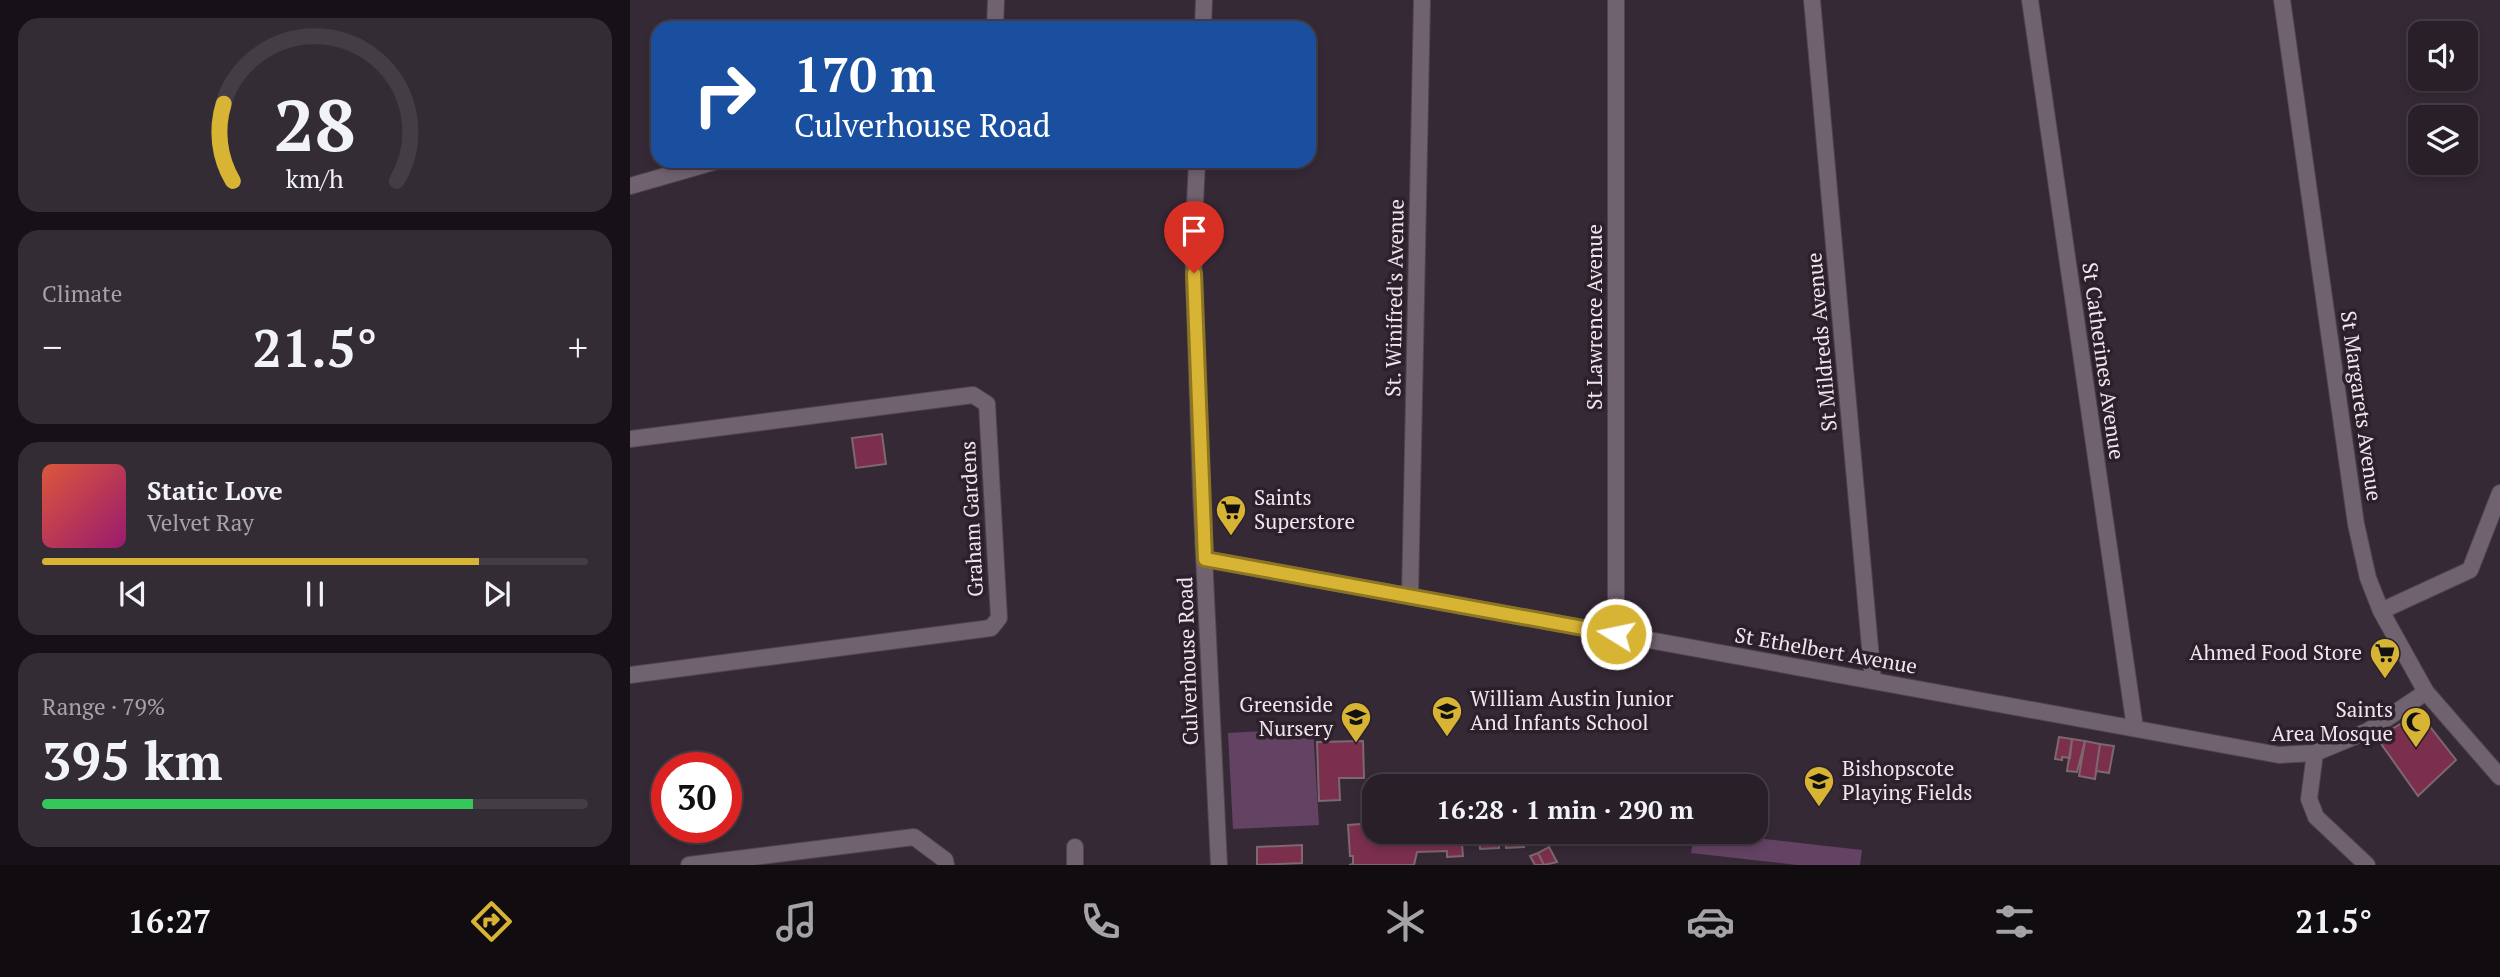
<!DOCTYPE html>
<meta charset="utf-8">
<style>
:root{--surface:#281f28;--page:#342c34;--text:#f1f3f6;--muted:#a5a2a8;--line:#443d45;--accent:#d8b434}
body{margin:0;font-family:"PT Serif",serif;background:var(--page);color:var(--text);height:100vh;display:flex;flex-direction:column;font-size:26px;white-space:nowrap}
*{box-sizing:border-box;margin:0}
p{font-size:23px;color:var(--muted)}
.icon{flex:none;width:38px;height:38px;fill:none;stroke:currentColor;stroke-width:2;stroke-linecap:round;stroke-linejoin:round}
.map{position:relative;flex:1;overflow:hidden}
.details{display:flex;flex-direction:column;gap:18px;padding:18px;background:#161116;width:630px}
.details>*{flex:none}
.guide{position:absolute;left:21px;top:21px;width:665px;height:147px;border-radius:21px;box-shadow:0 4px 10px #0003,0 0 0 2px var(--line);background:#1a4fa0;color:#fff;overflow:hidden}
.buttons{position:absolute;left:1778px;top:21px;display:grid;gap:14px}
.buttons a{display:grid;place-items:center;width:70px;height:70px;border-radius:14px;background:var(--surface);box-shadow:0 4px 10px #0003,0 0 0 2px var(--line);font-size:35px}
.speed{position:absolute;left:21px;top:752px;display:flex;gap:14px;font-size:35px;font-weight:700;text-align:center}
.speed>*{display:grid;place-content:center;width:91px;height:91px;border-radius:50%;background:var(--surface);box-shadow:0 4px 10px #0003,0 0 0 2px var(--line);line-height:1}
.speed .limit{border:10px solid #d22;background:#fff;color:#111}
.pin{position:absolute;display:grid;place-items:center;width:60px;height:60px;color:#fff;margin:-72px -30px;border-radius:50% 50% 50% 0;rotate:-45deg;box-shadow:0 0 7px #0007}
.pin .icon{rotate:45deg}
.me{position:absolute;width:77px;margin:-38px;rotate:280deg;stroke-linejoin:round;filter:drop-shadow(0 0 5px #0008)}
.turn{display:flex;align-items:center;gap:24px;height:147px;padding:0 28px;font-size:32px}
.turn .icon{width:91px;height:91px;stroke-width:2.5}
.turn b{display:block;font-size:49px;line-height:60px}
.big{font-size:52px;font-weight:800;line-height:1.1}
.details .widget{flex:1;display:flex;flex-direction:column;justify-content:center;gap:10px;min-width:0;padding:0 24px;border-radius:21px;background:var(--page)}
.details .dial{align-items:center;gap:0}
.dial svg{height:182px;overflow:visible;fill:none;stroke:var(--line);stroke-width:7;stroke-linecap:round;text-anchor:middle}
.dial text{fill:var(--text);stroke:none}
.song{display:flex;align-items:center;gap:21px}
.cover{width:84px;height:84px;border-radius:10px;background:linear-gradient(135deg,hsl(10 70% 55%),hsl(320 70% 35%))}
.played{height:7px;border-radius:4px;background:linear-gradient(90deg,var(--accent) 80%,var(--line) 80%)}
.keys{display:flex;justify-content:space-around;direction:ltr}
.heat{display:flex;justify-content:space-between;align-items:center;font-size:38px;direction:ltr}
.charge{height:10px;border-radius:5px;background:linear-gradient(90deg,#34c759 79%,var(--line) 0)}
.trip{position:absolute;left:732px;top:774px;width:406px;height:70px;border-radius:21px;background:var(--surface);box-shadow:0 4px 10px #0003,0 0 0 2px var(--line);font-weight:800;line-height:70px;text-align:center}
.menu{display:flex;height:112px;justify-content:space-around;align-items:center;background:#100c10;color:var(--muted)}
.menu .icon{width:49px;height:49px}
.menu .selected{color:var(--accent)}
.menu b{font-size:32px;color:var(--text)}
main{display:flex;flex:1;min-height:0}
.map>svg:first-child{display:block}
</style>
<main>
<section class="details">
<div class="widget dial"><svg viewBox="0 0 100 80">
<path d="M14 69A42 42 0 1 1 86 69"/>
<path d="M14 69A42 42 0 0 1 10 35" stroke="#d8b434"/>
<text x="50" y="56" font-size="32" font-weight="700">28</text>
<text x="50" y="72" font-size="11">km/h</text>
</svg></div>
<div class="widget"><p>Climate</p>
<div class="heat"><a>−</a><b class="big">21.5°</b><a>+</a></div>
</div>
<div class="widget">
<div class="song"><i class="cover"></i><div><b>Static Love</b><p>Velvet Ray</p></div></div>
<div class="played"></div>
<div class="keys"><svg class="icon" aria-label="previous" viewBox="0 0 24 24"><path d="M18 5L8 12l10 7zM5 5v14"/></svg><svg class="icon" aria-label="pause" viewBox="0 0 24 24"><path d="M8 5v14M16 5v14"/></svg><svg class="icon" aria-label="next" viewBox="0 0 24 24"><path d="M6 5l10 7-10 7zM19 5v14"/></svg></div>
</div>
<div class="widget"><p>Range · 79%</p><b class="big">395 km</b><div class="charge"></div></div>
</section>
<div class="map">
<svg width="1870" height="865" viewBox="0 0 1870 865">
<rect width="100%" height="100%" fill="#362936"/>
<!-- green -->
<path fill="#644263" d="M 683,728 L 689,825 L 603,829 L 598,733 Z
M 1065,831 L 1232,850 L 1230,865 L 1167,865 L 1061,853 Z"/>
<!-- building -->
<path fill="#7b2f4c" stroke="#7d686e" stroke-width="2" d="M 252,434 L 256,464 L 226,468 L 222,438 Z
M 1782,717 L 1788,717 L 1797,723 L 1826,760 L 1788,796 L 1747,738 Z
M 1429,737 L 1442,739 L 1440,758 L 1432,757 L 1432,760 L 1425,759 Z
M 1442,739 L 1455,741 L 1447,772 L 1437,771 Z
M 733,741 L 734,778 L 709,778 L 710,800 L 689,801 L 687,742 Z
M 1455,741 L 1470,744 L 1465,779 L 1449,776 Z
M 1470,744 L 1484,746 L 1479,773 L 1466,771 Z
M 744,823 L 744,831 L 827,831 L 828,844 L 832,844 L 833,856 L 817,857 L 817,851 L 787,852 L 784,865 L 719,865 L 723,864 L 723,856 L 720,856 L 718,825 Z
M 849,831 L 869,831 L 869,848 L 850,849 Z
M 875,831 L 894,831 L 894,847 L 876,848 Z
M 899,831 L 925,831 L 925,839 L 898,836 Z
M 672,845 L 672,863 L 627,865 L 627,847 Z
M 919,847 L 927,862 L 914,865 L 908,853 Z
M 908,853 L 914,865 L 905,865 L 900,856 Z"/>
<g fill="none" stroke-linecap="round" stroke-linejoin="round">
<!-- minor casing -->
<g stroke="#4f454f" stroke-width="18">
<path id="minor" d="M 986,0 L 986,633
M 1182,0 L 1243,681
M 1400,0 L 1505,728
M 1652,0 L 1726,524 L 1738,578 L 1751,611 L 1796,692 L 1870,777
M 365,28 L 366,0
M 573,28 L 574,0
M 567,161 L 563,246 L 571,494 L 589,865
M 0,186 L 87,161
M 0,439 L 343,395 L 357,404 L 369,618 L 361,628 L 0,675
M 575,559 L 1649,755 L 1685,753 L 1738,731 L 1796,692
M 780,597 L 792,0
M 1751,611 L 1840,570 L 1870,493
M 1685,753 L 1679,799 L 1686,817 L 1737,865
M 59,865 L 284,837 L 315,860 L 316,865
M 445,865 L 445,847"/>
</g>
<!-- minor -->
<use href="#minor" stroke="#716270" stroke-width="16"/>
</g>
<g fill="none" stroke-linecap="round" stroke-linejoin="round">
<!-- route casing -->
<g stroke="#8c7522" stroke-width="18">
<path id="route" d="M 564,273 L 575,559 L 986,634"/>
</g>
<!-- route -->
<use href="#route" stroke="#d8b434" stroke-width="12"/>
</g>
<!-- icons -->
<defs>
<g id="supermarket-pin" transform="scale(1.575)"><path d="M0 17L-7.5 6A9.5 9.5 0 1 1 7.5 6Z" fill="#d8b434" stroke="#2c202b"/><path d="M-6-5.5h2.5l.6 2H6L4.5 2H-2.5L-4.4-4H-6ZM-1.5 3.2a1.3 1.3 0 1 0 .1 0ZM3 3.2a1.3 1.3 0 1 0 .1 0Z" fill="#111"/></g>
<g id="school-pin" transform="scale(1.575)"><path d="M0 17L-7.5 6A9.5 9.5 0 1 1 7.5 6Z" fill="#d8b434" stroke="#2c202b"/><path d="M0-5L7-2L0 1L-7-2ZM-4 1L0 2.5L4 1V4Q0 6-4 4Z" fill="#111"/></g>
<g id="mosque-pin" transform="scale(1.575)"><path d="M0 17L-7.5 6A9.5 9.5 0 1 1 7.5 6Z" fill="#d8b434" stroke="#2c202b"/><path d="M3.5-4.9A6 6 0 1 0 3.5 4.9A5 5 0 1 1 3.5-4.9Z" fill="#111"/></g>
</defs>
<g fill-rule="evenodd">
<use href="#supermarket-pin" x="601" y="510"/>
<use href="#supermarket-pin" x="1755" y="653"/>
<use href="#school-pin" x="817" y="711"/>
<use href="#school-pin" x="726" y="717"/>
<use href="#mosque-pin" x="1786" y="722"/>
<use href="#school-pin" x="1189" y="781"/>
</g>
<g text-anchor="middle" stroke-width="7" stroke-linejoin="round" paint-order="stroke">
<!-- street labels -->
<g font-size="21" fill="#efe6ee" stroke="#2c202b">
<text transform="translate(765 298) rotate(-89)" y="7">St. Winifred's Avenue</text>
<text transform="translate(965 317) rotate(-90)" y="7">St Lawrence Avenue</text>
<text transform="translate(1192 342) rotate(-95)" y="7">St Mildreds Avenue</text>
<text transform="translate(1473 361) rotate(82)" y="7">St Catherines Avenue</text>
<text transform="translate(1731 406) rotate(82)" y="7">St Margarets Avenue</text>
<text transform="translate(342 519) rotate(-93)" y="7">Graham Gardens</text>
<text transform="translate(1196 651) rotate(10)" y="7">St Ethelbert Avenue</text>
<text transform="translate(558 661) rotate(-92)" y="7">Culverhouse Road</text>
</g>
<!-- poi labels -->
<g font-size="21" fill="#efe6ee" stroke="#2c202b" text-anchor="start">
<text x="624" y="505">Saints<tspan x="624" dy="24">Superstore</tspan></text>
<text x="1732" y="660" text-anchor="end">Ahmed Food Store</text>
<text x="840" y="706">William Austin Junior<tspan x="840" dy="24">And Infants School</tspan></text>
<text x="703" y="712" text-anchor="end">Greenside<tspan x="703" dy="24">Nursery</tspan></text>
<text x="1763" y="717" text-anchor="end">Saints<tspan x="1763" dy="24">Area Mosque</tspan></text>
<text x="1212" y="776">Bishopscote<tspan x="1212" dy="24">Playing Fields</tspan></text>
</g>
</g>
</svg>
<div class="buttons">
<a><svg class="icon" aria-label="sound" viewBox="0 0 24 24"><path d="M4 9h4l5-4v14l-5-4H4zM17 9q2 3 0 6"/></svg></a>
<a><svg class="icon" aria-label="layers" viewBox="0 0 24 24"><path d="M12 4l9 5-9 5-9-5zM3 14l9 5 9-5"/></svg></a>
</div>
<div class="speed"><div class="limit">30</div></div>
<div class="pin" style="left:564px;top:273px;background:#d93025"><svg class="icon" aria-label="arrive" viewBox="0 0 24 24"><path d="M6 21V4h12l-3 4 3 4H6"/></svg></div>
<svg class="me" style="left:986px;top:634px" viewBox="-20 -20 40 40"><circle r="17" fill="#d8b434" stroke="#fff" stroke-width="3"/><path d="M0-11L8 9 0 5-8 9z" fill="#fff"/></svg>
<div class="trip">16:28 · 1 min · 290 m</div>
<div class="guide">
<div class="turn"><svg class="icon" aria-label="right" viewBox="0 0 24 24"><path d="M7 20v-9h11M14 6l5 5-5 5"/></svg><div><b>170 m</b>Culverhouse Road</div></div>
</div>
</div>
</main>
<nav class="menu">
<b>16:27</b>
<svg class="icon selected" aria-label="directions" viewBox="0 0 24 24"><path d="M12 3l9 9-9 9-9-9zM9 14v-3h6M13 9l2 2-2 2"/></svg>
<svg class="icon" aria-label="music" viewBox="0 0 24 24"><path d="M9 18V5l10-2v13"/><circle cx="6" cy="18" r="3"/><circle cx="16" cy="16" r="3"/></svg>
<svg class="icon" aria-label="phone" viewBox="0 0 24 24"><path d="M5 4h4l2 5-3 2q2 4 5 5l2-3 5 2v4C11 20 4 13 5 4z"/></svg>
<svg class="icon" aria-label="climate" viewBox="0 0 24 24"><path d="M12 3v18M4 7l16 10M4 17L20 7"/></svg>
<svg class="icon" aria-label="car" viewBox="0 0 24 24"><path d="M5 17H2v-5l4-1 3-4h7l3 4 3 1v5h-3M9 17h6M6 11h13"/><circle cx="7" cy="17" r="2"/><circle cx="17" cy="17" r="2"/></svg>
<svg class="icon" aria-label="filters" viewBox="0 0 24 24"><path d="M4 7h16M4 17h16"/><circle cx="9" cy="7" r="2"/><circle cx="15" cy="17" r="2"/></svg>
<b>21.5°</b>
</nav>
